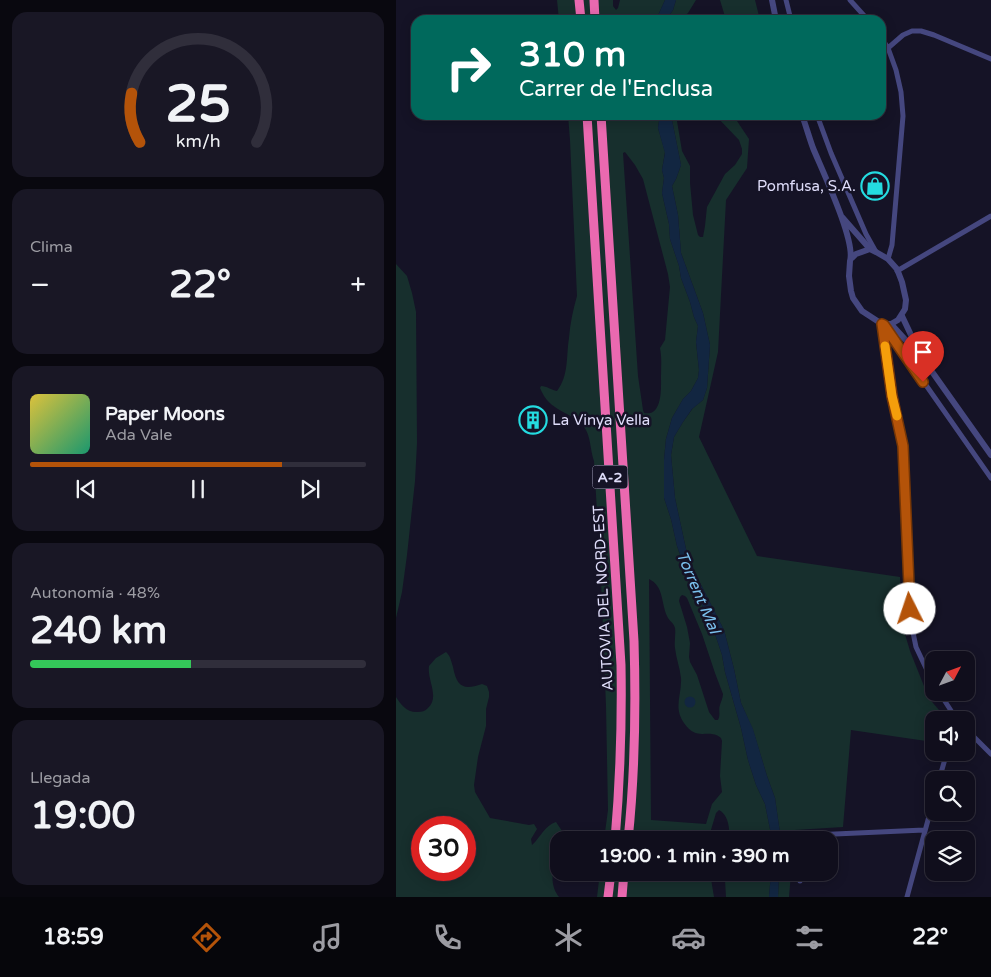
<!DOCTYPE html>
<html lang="es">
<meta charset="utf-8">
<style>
:root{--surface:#100e1c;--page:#191725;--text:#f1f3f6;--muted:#9c9ca3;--line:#302e3b;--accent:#b45309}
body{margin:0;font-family:"Varela Round",sans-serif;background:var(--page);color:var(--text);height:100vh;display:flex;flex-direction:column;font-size:19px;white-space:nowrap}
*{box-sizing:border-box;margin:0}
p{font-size:16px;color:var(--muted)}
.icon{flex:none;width:28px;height:28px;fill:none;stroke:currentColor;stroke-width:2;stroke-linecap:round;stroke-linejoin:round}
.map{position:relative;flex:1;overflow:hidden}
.panel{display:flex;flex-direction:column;gap:12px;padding:12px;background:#09080f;width:396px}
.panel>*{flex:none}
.top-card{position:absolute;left:15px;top:15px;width:475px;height:105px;border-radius:15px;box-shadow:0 2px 12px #0003,0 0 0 1px var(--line);background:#00695c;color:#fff;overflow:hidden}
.needle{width:32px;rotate:49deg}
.controls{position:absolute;left:529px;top:651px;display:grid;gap:10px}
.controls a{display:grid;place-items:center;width:50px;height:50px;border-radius:10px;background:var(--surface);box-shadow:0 2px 12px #0003,0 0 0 1px var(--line);font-size:25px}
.speed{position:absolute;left:15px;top:816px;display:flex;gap:10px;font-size:25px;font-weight:700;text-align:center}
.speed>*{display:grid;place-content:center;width:65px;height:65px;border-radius:50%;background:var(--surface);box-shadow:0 2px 12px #0003,0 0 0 1px var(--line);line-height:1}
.speed .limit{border:8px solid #d22;background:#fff;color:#111}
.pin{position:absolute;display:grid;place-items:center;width:42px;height:42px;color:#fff;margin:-51px -21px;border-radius:50% 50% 50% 0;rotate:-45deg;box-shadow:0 0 5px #0007}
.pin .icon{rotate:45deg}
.me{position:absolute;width:55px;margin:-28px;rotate:356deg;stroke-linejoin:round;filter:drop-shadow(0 0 4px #0008)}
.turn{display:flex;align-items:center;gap:18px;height:105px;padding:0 25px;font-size:22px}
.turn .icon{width:65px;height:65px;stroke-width:2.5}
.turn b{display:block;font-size:35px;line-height:42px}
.big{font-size:38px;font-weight:700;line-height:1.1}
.panel .widget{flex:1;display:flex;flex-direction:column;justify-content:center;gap:8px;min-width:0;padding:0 18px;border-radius:15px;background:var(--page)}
.panel .dial{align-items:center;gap:0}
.dial svg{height:130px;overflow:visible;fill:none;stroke:var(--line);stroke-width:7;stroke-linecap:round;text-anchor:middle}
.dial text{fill:var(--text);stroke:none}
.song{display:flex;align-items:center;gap:15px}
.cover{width:60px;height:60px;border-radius:8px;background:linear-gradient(135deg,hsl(50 70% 55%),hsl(160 70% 35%))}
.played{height:5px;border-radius:2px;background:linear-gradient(90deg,var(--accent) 75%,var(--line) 75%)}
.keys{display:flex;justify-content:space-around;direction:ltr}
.heat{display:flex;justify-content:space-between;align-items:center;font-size:28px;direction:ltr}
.charge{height:8px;border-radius:4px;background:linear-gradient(90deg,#34c759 48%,var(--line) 0)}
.trip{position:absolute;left:154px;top:831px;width:288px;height:50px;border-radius:15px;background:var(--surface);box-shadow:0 2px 12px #0003,0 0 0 1px var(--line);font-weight:700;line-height:50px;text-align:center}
.dock{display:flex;height:80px;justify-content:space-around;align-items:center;background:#06060b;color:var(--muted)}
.dock .icon{width:35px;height:35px}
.dock .on{color:var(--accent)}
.dock b{font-size:22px;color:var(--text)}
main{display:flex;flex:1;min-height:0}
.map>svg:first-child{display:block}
</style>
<main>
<section class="panel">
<div class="widget dial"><svg viewBox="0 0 100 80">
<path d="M14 69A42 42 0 1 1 86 69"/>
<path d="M14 69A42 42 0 0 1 9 39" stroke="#b45309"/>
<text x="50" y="56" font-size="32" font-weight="700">25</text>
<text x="50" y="72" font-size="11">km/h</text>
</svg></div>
<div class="widget"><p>Clima</p>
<div class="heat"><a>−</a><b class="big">22°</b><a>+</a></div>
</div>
<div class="widget">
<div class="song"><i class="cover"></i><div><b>Paper Moons</b><p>Ada Vale</p></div></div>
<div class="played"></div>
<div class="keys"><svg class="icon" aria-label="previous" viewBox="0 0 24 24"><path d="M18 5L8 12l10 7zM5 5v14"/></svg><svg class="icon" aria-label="pause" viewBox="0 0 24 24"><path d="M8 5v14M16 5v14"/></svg><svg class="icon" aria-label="next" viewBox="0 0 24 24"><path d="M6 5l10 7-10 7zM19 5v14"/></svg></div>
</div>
<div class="widget"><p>Autonomía · 48%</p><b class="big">240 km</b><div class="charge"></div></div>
<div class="widget"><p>Llegada</p><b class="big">19:00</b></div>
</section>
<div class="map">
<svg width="595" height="897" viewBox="0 0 595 897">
<rect width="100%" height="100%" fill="#151326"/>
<!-- green -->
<path fill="#172f2d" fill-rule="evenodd" d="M 161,0 L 217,0 L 217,6 L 220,10 L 222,8 L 224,0 L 269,0 L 260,20 L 163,20 Z
M 280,0 L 300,0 L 292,13 L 284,20 L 270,20 L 277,10 Z
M 324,0 L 359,0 L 364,20 L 330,20 Z
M 172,115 L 264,115 L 262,128 L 269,152 L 266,170 L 268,178 L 266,193 L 273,224 L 274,239 L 283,266 L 285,278 L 294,302 L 298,317 L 302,326 L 300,342 L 303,370 L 302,378 L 295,391 L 287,399 L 276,418 L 270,439 L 268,460 L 268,498 L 275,519 L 281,546 L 290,571 L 318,631 L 326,655 L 329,672 L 345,728 L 352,760 L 360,785 L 369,804 L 374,829 L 375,840 L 333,840 C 334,830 333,815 323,810 L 320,813 L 312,840 L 208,840 L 212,810 L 210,706 L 205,579 L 198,461 C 194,450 195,436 188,427 C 174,410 154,413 144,388 L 145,386 C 151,386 155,390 161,391 C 173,375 170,357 173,338 C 174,324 177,310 181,296 L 174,140 ZM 229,152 L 239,165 L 247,179 L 272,274 L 274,287 L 269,340 L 264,348 C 266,358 265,366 265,376 C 265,387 267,417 248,413 L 247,410 L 242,376 L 227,153 ZM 253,579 C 268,586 265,603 271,616 C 273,621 278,623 279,628 C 280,635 278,641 279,648 C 280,658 284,668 285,678 C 286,695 277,707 288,723 C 302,743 312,727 325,738 L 326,741 L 324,776 L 326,792 L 316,804 L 310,824 L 255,820 ZM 286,595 L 289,596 L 291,598 L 306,634 L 319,673 L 327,694 C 327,698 325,701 324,705 C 322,710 325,714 322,720 L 319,720 L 313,712 L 301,675 L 294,662 L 293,657 L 294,643 L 291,627 L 283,601 L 284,597 Z
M 275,115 L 280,115 L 286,151 L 294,166 L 294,183 L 297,215 L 302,235 L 304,237 L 307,237 L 309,226 L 311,207 L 329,174 L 339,165 L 346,154 L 346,149 L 343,140 L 319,115 L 384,115 L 339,118 L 353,139 L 351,168 L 330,200 L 322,352 L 303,437 L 361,556 L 504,577 L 506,624 L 514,651 L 528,686 L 531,696 L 549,717 L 547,720 L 538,720 L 537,742 L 455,730 L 447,827 L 399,830 L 398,840 L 384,840 L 384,833 L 379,798 L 371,776 L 357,730 L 345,703 L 338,669 L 328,630 L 300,575 L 290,549 L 279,498 L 275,455 L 278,437 L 287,422 L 297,408 L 307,400 L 311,388 L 314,345 L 307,313 L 285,253 L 282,215 L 276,186 L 280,179 L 285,165 Z
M 0,264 L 11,276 L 16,293 L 20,312 L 21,443 L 19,481 L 11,555 L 6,592 L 0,618 Z
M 50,652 C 55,657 55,661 57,667 C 61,688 68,690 86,684 L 91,686 L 93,692 L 93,697 L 90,709 L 90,726 L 82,757 L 78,785 L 79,792 L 94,818 L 133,825 L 138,824 L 141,829 L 135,839 L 136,845 C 145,837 148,826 160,822 L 166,831 L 164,840 L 162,840 C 162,860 149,879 163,897 L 0,897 L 0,697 C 5,705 11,713 22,712 C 26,712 29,711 32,708 C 44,697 31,680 33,666 L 40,658 ZM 26,828 L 69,828 L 69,870 L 26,870 Z
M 204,872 L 314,873 L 318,897 L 201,897 Z
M 331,873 L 375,873 L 373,897 L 330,897 L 329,880 Z
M 383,873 L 395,873 L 393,897 L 382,897 Z"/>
<!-- water -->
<path fill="#122641" d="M 269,0 L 280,0 L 277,10 L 270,20 L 260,20 Z
M 264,115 L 275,115 L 285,165 L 280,179 L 276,186 L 282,215 L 285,253 L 307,313 L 314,345 L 311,388 L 307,400 L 296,409 L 287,422 L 278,437 L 275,455 L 279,498 L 290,549 L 300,575 L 328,630 L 338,669 L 345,703 L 357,729 L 371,776 L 379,798 L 384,833 L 384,840 L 375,840 L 374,829 L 369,804 L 360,785 L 352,760 L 345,728 L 329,672 L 326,655 L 318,631 L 290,571 L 281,546 L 275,519 L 268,498 L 268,460 L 270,439 L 276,418 L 287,399 L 295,391 L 302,378 L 303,370 L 300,342 L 302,326 L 298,317 L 294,302 L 285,278 L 283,266 L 274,239 L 273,224 L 266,193 L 268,178 L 266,170 L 269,153 L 262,128 Z
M288.5 702a5.5 5.5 0 1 1 11 0a5.5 5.5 0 1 1-11 0Z
M 375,873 L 383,873 L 382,897 L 373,897 Z"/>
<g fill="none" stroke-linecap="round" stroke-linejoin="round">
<!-- minor -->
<path stroke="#45477f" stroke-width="5" d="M 390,0 L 395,20
M 454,0 L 472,20
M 485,37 L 492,48 L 500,70 L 505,92 L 507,116 L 496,245 L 492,259
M 492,48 L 507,35 L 516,31 L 525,31 L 538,35 L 595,59
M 421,115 L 435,153 L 470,234 L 480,252
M 501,271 L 595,216
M 486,324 L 496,396 L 507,446 L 512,581 L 515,623 L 520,647 L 538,685
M 489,325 L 518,368 L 595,478
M 543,692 L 561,720
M 570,729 L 595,754
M 543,780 L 551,752
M 408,840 L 412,837 L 417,835 L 528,830
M 404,881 L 404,872
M 511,897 L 538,798"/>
<!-- tertiary -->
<path stroke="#45477f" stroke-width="6" d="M 376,0 L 380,20
M 406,115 C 410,126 413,137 417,148 C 426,170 460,241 454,261 L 453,276 L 455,291 L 457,298 L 466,311 L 486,324 L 495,324 L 502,320 L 509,309 L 510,300 L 506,282 L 501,269 L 492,259 L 480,252 L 474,249 L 446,217
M 456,258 L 460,254 L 474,249
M 506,316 L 523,352
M 495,324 L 527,359 L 595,455"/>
<!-- motorway -->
<path stroke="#ea69b0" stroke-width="9" d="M 183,0 L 185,20
M 198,0 L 199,20
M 191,115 L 225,665 C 226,723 224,782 219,840
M 205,115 L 238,641 C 240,708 239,774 232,840
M 212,897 L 215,872
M 226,897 L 228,872"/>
</g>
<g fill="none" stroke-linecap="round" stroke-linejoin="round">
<!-- route casing -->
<g stroke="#753606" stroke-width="12">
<path id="route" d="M 514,609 L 507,446 L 496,396 L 486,324 L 488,325 L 527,382"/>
</g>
<!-- route -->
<use href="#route" stroke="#b45309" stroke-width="9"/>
<!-- slow -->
<path stroke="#f59e0b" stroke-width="9" d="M 489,346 L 496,396 L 501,416"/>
</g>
<!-- icons -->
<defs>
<g id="shop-ring" transform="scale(1.4375)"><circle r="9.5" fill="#151326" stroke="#24dbe0" stroke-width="1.5"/><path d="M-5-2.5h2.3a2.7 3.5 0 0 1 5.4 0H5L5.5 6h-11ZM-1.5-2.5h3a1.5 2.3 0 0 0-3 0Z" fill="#24dbe0"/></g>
<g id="building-ring" transform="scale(1.4375)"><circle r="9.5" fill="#151326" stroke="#24dbe0" stroke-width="1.5"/><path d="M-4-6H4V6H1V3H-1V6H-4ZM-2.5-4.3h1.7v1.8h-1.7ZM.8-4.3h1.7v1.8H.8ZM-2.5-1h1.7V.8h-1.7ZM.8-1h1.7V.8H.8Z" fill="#24dbe0"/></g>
</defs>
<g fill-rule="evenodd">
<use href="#shop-ring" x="479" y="186"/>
<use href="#building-ring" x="137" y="420"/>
</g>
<g text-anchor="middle" stroke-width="5" stroke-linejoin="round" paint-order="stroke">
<!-- shield labels -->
<rect fill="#151326" stroke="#a2a0ba" stroke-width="1" x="196.5" y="465.5" width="35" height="23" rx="4"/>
<g font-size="14" font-weight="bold" fill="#dfddfa">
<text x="214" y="482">A-2</text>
</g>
<!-- poi labels -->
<g font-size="15" fill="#dfddfa" stroke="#151326" text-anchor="end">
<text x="460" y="191">Pomfusa, S.A.</text>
<text x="156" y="425" text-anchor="start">La Vinya Vella</text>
</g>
<!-- street labels -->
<g font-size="15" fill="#dfddfa" stroke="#151326">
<text transform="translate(207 598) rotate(-93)" y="5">AUTOVIA DEL NORD-EST</text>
</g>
<!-- water labels -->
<g font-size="16" font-style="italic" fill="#7abfec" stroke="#151326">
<text transform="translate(303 592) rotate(67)" y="6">Torrent Mal</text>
</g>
</g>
</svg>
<div class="controls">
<a><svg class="needle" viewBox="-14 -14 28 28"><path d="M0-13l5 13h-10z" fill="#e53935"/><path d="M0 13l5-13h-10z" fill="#9c9ca3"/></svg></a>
<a><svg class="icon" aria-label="sound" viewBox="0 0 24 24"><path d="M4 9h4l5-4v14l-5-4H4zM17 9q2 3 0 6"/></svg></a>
<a><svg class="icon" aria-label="search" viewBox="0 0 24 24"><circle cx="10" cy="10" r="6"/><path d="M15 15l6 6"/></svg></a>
<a><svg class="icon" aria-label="layers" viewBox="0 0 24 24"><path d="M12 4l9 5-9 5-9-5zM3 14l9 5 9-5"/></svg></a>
</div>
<div class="speed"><div class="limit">30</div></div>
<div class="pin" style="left:527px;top:382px;background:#d93025"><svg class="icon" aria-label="arrive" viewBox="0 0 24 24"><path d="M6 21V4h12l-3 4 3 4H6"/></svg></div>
<svg class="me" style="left:514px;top:609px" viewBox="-20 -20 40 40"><circle r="19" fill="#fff"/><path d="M0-13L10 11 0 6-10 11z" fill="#b45309"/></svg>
<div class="trip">19:00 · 1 min · 390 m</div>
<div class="top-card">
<div class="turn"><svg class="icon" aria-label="right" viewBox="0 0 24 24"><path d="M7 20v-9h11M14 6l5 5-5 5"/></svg><div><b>310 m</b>Carrer de l'Enclusa</div></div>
</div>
</div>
</main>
<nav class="dock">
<b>18:59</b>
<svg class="icon on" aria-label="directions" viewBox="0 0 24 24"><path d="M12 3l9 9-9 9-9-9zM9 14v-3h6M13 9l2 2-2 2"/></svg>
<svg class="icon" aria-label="music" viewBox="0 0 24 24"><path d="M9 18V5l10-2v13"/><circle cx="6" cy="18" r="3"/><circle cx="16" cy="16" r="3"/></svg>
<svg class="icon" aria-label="phone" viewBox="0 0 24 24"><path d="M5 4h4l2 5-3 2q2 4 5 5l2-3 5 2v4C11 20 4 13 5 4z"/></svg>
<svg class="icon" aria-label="climate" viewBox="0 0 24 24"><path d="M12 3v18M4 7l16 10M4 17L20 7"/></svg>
<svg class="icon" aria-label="car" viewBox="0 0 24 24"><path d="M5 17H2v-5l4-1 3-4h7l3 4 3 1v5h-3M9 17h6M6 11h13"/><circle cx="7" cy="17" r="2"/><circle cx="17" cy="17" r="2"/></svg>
<svg class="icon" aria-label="filters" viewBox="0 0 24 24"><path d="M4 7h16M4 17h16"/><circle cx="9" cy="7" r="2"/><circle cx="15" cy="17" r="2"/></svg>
<b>22°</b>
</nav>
